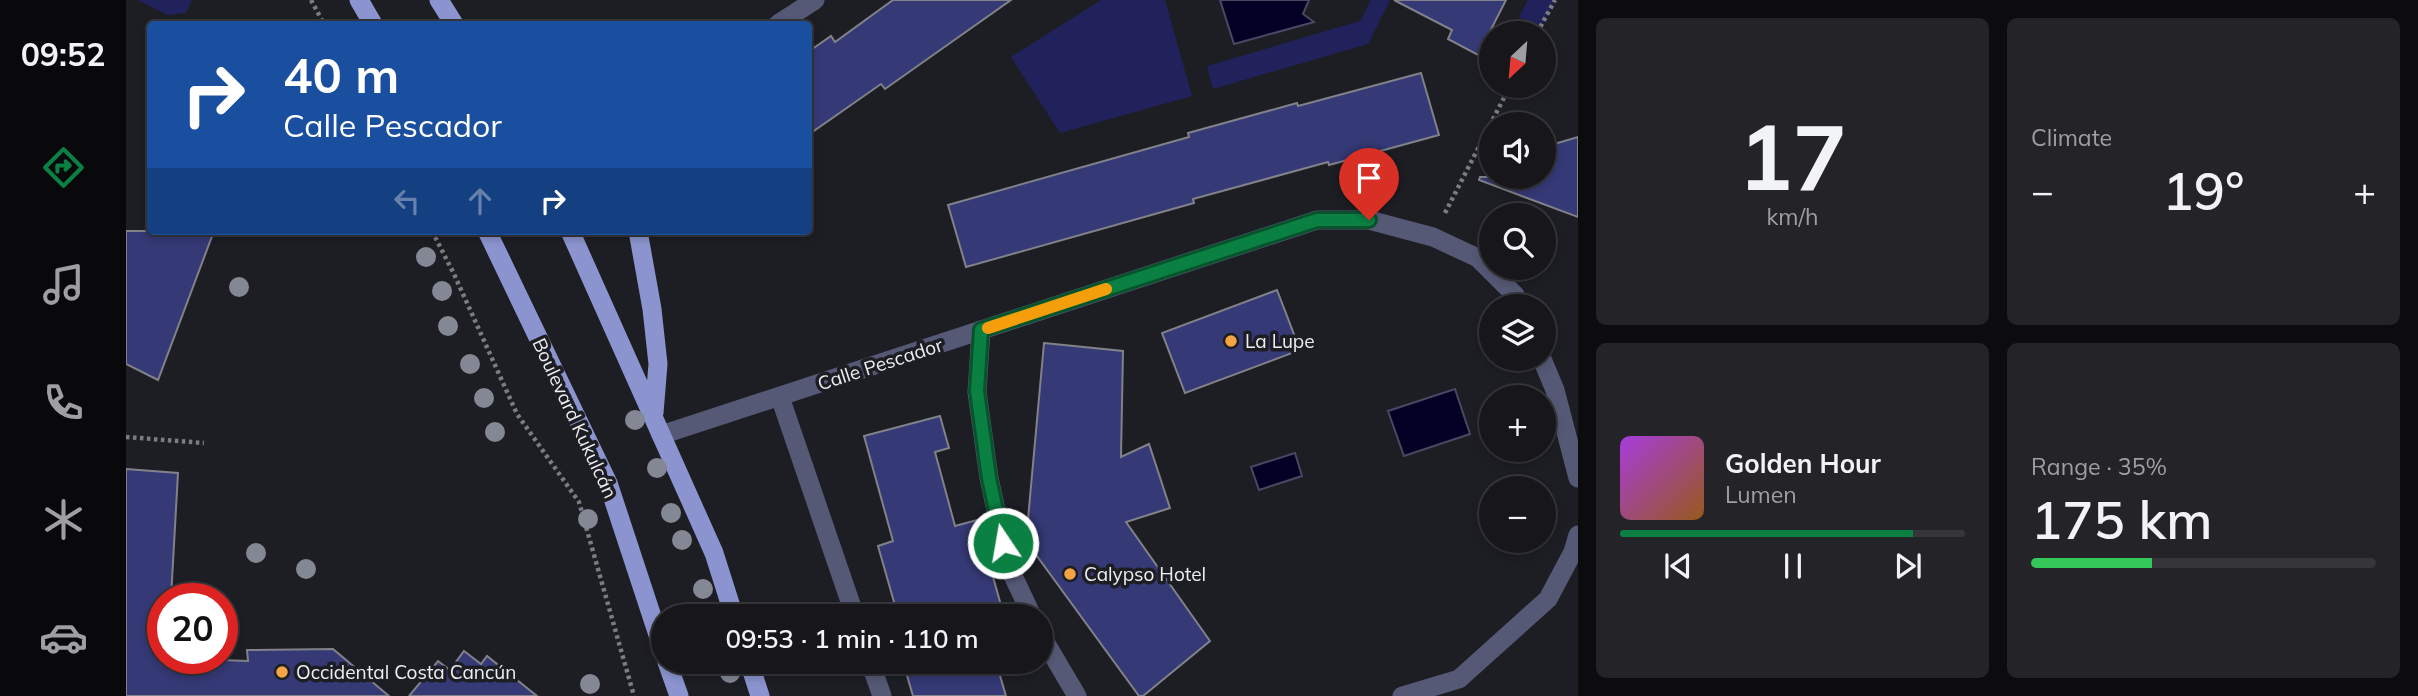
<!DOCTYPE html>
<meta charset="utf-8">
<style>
:root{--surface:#16161b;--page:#232328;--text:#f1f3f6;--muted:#9e9fa3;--line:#35353a;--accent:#0b8043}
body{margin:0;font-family:Mulish,sans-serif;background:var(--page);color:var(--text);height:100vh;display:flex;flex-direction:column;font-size:26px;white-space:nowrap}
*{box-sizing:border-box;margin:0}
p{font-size:23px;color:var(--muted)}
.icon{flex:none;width:38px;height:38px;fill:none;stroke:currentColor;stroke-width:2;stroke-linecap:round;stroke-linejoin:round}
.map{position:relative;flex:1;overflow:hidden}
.details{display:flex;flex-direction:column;gap:18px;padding:18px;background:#0c0c0f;width:840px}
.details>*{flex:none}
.top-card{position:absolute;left:21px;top:21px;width:665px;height:214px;border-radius:7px;box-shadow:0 4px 10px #0003,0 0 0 2px var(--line);background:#1a4fa0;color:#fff;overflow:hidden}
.needle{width:46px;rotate:206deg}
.fabs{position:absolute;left:1353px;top:21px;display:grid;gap:14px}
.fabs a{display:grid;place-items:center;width:77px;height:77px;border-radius:50%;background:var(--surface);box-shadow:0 4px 10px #0003,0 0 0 2px var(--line);font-size:35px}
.speed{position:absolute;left:21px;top:583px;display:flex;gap:14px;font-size:35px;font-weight:700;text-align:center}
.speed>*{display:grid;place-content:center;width:91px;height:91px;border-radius:50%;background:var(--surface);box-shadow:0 4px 10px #0003,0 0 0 2px var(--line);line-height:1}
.speed .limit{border:10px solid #d22;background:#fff;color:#111}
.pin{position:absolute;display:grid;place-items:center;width:60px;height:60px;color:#fff;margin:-72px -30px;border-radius:50% 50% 50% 0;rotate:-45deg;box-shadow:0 0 7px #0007}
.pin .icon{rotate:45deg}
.me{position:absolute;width:77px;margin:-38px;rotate:348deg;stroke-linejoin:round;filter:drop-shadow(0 0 5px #0008)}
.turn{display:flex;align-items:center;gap:24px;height:147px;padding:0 21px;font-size:32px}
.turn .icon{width:91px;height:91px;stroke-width:2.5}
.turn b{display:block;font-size:49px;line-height:60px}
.lanes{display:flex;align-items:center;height:66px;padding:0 21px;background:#0003;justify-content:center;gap:35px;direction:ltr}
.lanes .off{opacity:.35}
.big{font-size:52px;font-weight:600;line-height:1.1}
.details .widget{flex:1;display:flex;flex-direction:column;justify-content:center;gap:10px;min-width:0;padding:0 24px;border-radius:10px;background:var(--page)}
.details .dial{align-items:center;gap:0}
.dial b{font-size:91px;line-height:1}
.song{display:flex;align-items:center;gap:21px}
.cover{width:84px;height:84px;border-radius:10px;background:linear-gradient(135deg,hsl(280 70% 55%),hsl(30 70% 35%))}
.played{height:7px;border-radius:4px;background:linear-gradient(90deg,var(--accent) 85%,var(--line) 85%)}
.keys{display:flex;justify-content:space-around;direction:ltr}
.heat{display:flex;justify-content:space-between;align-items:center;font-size:38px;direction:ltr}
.charge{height:10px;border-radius:5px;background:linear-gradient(90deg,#34c759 35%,var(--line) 0)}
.details .tiles{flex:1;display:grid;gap:18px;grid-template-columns:repeat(2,1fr)}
.trip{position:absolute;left:525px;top:604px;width:402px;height:70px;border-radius:35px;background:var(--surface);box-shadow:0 4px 10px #0003,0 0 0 2px var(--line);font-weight:600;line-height:70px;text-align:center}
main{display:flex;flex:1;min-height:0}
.menu{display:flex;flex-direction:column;width:126px;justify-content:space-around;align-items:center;background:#09090b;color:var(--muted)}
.menu .icon{width:49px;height:49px}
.menu .active{color:var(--accent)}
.menu b{font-size:32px;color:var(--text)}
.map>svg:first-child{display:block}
</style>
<main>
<nav class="menu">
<b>09:52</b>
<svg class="icon active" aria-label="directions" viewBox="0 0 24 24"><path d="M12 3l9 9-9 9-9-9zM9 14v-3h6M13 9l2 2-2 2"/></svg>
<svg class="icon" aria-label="music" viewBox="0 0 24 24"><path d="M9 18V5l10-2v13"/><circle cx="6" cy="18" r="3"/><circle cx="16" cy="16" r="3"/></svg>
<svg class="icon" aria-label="phone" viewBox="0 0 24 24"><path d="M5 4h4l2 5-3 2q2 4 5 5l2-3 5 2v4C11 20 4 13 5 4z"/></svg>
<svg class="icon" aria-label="climate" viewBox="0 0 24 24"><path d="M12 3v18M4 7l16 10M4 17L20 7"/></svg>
<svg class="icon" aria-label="car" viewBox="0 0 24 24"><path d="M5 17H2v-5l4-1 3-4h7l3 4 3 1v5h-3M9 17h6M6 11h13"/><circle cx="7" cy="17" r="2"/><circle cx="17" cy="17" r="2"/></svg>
</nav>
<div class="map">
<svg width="1452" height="696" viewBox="0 0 1452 696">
<rect width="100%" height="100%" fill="#1d1e24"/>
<!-- green -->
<path fill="#21225b" d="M 12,0 L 66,0 L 60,13 L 42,15 Z
M 975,0 L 1039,0 L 1066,96 L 934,133 L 885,57 Z
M 1245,0 L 1264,0 L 1242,44 L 1087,89 L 1081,66 L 1234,21 Z
M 1402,0 L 1429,0 L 1415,28 L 1393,17 Z"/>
<!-- water -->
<path fill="#040025" stroke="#4a4762" stroke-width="2" d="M 1094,0 L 1183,0 L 1177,14 L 1188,22 L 1108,44 Z
M 1329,389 L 1344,434 L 1278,456 L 1262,411 Z
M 1169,453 L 1176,476 L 1133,490 L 1125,467 Z"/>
<!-- building -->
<path fill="#353975" stroke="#818289" stroke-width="2" d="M 767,0 L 885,0 L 759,89 L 755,84 L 682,135 L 682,52 L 705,36 L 709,42 Z
M 1268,0 L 1380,0 L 1352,55 L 1322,39 L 1326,30 Z
M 1295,73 L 1313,135 L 1203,165 L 1202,162 L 1067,199 L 1068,203 L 840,267 L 822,205 L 1063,137 L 1062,133 L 1171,103 L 1172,106 Z
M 1452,137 L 1452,217 L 1353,180 L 1354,177 L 1418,177 L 1418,147 Z
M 0,231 L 88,231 L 32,380 L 0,364 Z
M 1151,290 L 1174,350 L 1059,393 L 1036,333 Z
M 918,343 L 997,351 L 995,457 L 1023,444 L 1044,508 L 1000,522 L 1084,641 L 1017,696 L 1013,696 L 900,541 Z
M 814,416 L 823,448 L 809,452 L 829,526 L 851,520 L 878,616 L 772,616 L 752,546 L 767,541 L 738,436 Z
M 0,469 L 52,473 L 45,598 L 37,598 L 37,658 L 122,661 L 121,650 L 207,649 L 263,696 L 0,696 Z
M 338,651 L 355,664 L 361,656 L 411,696 L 283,696 L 312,661 L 324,670 Z
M 777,662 L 870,662 L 880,696 L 787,696 Z"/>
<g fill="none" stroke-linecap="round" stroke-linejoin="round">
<!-- path -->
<path stroke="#7b7c81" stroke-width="4.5" stroke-dasharray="3.5 3.5" stroke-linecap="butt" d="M 185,0 L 198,24
M 1411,33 L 1429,0
M 1319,213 L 1384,86
M 306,231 L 328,274 L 391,414 L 453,502 L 508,696
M 0,437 L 78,443"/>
<!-- service -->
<path stroke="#555975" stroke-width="19" d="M 855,330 L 851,392 L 863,478 L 882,565 L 906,616
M 654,397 L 729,616
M 915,635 L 951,696
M 744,662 L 756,696"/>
<!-- minor -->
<path stroke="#555975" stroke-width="19" d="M 652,24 L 689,0
M 1416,359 L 1429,390 L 1452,478
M 535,435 L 1191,220 L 1243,220 L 1307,237 L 1352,258 L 1389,295 L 1393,306
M 1276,696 L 1333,679 L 1422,599 L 1447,552 L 1452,535"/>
<!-- primary -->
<path stroke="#8b94ce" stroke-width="19" d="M 233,0 L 247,24
M 313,0 L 328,24
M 361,231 L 482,483 L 537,650
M 444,231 L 588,553 L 608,616
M 512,231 L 526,309 L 532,364 L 528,413
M 541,662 L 553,696
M 623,662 L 634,696"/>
</g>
<!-- trees -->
<g fill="#848794">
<circle cx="300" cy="257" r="10"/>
<circle cx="113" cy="287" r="10"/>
<circle cx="316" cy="291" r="10"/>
<circle cx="322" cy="326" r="10"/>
<circle cx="344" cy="364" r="10"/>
<circle cx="358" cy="398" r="10"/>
<circle cx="509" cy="420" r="10"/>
<circle cx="369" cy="432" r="10"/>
<circle cx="531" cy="468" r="10"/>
<circle cx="545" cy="513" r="10"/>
<circle cx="462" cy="519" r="10"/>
<circle cx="556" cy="540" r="10"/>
<circle cx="130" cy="553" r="10"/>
<circle cx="180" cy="569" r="10"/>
<circle cx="577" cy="589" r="10"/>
<circle cx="604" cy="673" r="10"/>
<circle cx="464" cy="684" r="10"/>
</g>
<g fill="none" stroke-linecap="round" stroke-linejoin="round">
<!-- route casing -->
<g stroke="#07532c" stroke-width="18">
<path id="route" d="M 877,543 L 863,478 L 851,391 L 855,330 L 1191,220 L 1243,220"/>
</g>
<!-- route -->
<use href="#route" stroke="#0b8043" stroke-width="12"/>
<!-- slow -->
<path stroke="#f59e0b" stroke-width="12" d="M 862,328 L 980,289"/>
</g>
<!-- markers -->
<g fill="#f4a444" stroke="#1d1e24" stroke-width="2.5">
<circle cx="1105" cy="341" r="7"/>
<circle cx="944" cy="574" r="7"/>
<circle cx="156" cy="672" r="7"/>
</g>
<g text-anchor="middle" stroke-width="7" stroke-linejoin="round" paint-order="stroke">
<!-- poi labels -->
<g font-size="19" fill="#edeef2" stroke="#1d1e24" text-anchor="start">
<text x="1119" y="348">La Lupe</text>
<text x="958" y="581">Calypso Hotel</text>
<text x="170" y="679">Occidental Costa Cancún</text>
</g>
<!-- street labels -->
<g font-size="19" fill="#edeef2" stroke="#1d1e24">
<text transform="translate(754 364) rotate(-18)" y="7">Calle Pescador</text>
<text transform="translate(449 418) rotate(65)" y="7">Boulevard Kukulcán</text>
</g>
</g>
</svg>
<div class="fabs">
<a><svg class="needle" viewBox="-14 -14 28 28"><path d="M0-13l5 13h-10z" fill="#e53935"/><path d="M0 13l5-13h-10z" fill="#9e9fa3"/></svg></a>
<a><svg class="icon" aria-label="sound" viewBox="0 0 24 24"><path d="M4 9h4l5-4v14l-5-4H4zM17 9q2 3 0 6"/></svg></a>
<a><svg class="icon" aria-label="search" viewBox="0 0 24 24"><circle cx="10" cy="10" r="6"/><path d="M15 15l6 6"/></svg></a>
<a><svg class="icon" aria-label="layers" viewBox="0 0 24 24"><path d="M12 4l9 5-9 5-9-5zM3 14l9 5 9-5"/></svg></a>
<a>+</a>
<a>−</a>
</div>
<div class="speed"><div class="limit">20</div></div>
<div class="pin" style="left:1243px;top:220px;background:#d93025"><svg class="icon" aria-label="arrive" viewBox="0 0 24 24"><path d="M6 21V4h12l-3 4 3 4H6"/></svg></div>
<svg class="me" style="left:877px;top:543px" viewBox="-20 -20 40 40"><circle r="17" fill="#0b8043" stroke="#fff" stroke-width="3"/><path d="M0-11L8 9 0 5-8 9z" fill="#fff"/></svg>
<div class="trip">09:53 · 1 min · 110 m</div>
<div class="top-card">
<div class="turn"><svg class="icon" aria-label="right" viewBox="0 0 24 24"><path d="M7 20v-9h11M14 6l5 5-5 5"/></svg><div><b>40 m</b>Calle Pescador</div></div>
<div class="lanes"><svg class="icon off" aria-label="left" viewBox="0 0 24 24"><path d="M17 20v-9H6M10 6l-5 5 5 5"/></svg><svg class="icon off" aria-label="ahead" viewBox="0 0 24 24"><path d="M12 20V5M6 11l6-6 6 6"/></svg><svg class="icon" aria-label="right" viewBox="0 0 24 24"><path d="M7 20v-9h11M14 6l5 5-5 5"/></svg></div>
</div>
</div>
<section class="details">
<div class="tiles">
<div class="widget dial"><b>17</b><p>km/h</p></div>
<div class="widget"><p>Climate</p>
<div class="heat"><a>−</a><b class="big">19°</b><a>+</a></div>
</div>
<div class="widget">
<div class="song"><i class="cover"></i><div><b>Golden Hour</b><p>Lumen</p></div></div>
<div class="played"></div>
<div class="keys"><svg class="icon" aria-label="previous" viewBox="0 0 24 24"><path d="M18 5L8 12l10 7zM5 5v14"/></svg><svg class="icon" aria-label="pause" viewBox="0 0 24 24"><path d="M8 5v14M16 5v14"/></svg><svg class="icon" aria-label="next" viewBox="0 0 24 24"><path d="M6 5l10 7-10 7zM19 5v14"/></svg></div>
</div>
<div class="widget"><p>Range · 35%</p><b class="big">175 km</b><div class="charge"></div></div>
</div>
</section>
</main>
